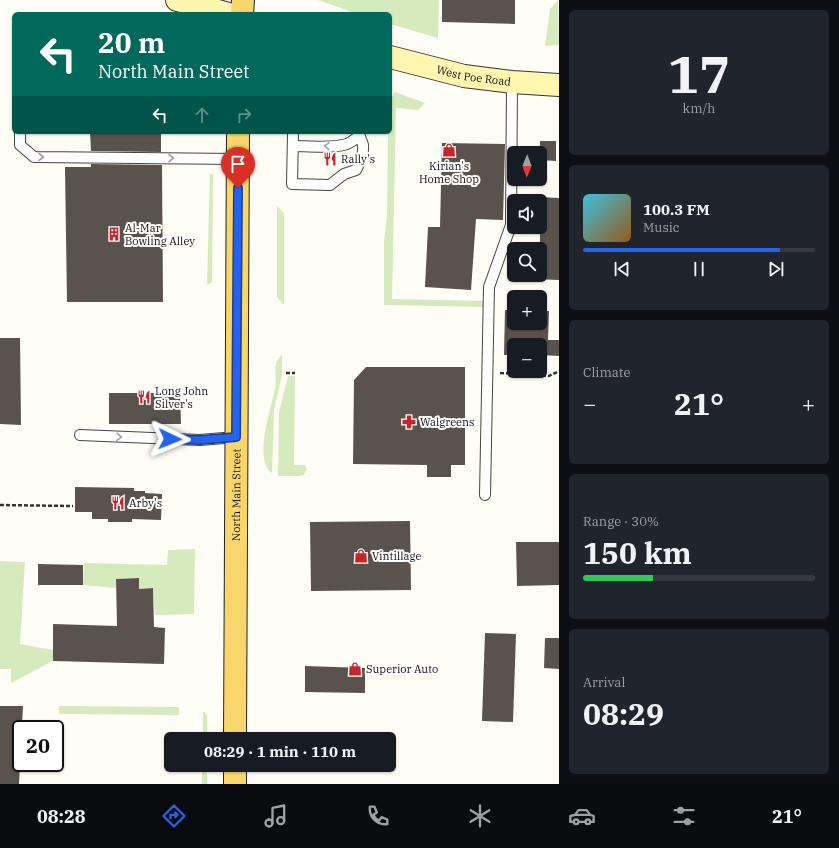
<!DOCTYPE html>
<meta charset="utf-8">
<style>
:root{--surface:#171b24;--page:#20242c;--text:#f1f3f6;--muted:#9ea1a6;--line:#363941;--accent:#2563eb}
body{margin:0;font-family:"IBM Plex Serif",serif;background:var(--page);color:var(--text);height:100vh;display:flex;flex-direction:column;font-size:15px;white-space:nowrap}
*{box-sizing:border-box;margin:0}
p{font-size:13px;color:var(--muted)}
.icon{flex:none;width:22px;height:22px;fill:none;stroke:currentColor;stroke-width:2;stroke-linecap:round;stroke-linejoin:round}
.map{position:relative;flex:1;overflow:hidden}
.sheet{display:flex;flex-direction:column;gap:10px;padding:10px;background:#0d0f14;width:280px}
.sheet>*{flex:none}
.hud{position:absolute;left:12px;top:12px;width:380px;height:122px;border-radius:6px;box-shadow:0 1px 3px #0004;background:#00695c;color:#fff;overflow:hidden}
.needle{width:26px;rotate:181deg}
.tools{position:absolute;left:507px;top:146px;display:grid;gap:8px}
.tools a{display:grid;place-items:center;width:40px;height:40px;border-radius:6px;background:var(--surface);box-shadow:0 1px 3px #0004;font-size:20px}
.speed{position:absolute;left:12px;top:720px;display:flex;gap:8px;font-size:20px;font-weight:700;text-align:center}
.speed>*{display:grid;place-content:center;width:52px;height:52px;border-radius:50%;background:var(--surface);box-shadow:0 1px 3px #0004;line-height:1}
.speed .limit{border:2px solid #111;border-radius:6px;background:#fff;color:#111}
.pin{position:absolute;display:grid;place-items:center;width:34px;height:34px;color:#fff;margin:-41px -17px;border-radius:50% 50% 50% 0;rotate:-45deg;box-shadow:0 0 4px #0007}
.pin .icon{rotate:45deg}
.me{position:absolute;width:44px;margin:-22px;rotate:92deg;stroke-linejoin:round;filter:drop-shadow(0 0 3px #0008)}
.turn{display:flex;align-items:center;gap:14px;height:84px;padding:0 20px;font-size:18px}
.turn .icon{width:52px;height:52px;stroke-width:2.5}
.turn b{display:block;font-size:28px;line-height:34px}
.lanes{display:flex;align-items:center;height:38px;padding:0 20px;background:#0003;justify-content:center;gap:20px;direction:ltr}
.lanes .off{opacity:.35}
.big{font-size:30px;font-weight:700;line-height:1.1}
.sheet .card{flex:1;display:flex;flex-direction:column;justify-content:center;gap:6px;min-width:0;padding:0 14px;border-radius:6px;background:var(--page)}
.sheet .dial{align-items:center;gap:0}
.dial b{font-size:52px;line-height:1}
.song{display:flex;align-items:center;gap:12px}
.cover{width:48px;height:48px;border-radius:6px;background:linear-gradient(135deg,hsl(190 70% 55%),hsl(30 70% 35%))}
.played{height:4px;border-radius:2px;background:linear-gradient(90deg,var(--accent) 85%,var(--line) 85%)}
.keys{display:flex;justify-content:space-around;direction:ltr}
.heat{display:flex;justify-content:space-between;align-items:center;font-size:22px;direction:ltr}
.charge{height:6px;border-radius:3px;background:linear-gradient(90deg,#34c759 30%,var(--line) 0)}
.trip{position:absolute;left:164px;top:732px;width:232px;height:40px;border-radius:6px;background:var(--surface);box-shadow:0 1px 3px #0004;font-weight:700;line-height:40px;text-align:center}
.tab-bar{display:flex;height:64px;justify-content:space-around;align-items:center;background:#090b0e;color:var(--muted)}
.tab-bar .icon{width:28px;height:28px}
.tab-bar .selected{color:var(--accent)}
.tab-bar b{font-size:18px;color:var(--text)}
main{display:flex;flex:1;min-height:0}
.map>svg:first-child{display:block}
</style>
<main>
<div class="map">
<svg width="559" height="784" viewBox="0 0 559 784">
<rect width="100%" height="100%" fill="#fffdf5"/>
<!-- green -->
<path fill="#d5ebbd" d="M 318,0 L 439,0 L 438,38 L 390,24 L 390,14 L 358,14 Z
M 558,0 L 559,45 L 545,46 L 550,9 Z
M 395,92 L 425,103 L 418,110 L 396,108 L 392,299 L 486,301 L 486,307 L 384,305 L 384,241 L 387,216 L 388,132 L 390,132 L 390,100 Z
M 210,174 L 213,174 L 212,282 L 207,285 Z
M 277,206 L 284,213 L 284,305 L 277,297 Z
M 282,354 L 282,374 L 274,410 L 272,473 C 253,460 271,408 275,389 C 277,381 274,372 276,364 C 276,361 280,357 282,354 Z
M 288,376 L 295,376 L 294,465 L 305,465 L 307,469 L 304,475 L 299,476 L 278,476 L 279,412 Z
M 195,549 L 194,614 L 155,615 L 153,588 L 139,589 L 139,578 L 116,579 L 116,588 L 83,585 L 84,563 L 167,565 L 168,550 Z
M 0,561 L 25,562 L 20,644 L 53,650 L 53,661 L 11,683 L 11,669 L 0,669 Z
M 59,706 L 179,707 L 179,715 L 59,714 Z
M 203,711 L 207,715 L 207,739 L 203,739 Z
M 202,765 L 207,765 L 207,784 L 202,784 Z"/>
<!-- building -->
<path fill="#5a524d" d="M 442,0 L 515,0 L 515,24 L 442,22 Z
M 90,132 L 161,132 L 161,152 L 91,151 Z
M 540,141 L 556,141 L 556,161 L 540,160 Z
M 442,143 L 505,144 L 503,220 L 476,219 L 471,290 L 425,287 L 428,227 L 440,227 Z
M 91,164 L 162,165 L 163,302 L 67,302 L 65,167 L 91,167 Z
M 540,197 L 559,198 L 559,280 L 534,279 L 534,275 L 540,275 L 540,249 L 535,249 L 535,248 L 540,248 Z
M 505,310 L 514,310 L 514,323 L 540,323 L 540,311 L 549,311 L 548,340 L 559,340 L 559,356 L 540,355 L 540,345 L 514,345 L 514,355 L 504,355 Z
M 0,338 L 20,338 L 21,425 L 0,424 Z
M 366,367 L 465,367 L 465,465 L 451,465 L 451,477 L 427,477 L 427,465 L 353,464 L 354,380 Z
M 109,393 L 180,393 L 181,424 L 109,424 Z
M 75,487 L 134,488 L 134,491 L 145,491 L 145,493 L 162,494 L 161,520 L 132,519 L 132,522 L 108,522 L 108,519 L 92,519 L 92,512 L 75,512 Z
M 410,521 L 411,590 L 311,591 L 310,522 Z
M 516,542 L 559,542 L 559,585 L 517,586 Z
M 38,564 L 83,565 L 83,585 L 38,585 Z
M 139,578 L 139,589 L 153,588 L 154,627 L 165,628 L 164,664 L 53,661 L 53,624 L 117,626 L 116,579 Z
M 485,633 L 516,634 L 513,722 L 482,721 Z
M 545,638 L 559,638 L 559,669 L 544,668 Z
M 305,666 L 365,668 L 365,693 L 305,692 Z
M 0,706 L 23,706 L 19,784 L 0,784 Z"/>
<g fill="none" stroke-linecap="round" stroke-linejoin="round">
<!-- service casing -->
<g stroke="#444" stroke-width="12">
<path id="service" d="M 20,132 L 20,145 L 34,157 L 238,159
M 293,132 L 292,184 L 330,185 L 344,174 L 356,170 C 360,162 364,154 363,145 C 362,140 359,137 359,132
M 293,146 C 306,146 338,149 349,143 C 353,141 356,138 359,136
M 80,435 L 200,440 L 236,437
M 485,495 L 489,287 L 511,225 L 512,82"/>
</g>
<!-- secondary casing -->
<g stroke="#333" stroke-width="24">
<g id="secondary">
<path d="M 177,0 L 229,14"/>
<path id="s1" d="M 390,57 L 464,76 L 512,82 L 559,85"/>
</g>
</g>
<!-- primary casing -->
<g stroke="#222" stroke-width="24">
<g id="primary">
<path d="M 242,14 L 243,0"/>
<path id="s2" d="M 235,739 L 238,132"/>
<path d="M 235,784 L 235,765"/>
</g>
</g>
<!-- path -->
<path stroke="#333" stroke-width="2.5" stroke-dasharray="4 2" stroke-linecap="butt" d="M 286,373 L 295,373
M 500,373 L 549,376 L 559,371
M 0,505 L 73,506"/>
<!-- service -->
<use href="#service" stroke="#fff" stroke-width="10"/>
<!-- secondary -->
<use href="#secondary" stroke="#fff6b0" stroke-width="22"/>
<!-- primary -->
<use href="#primary" stroke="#f9d66b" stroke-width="22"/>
</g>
<!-- one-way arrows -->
<defs><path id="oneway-chevron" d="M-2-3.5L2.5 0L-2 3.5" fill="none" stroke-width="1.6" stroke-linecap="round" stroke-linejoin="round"/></defs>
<g stroke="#a0a0a0">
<use href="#oneway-chevron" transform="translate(327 146) rotate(-179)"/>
<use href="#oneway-chevron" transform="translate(41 157)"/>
<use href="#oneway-chevron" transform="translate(171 158)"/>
<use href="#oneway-chevron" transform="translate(119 437) rotate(2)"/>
</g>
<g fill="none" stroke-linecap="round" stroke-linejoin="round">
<!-- route casing -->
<g stroke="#184099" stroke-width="10">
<path id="route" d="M 170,439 L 200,440 L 236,437 L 238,188"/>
</g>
<!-- route -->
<use href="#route" stroke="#2563eb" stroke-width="7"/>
</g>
<!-- icons -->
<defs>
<g id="shop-bare" transform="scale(1.08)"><path d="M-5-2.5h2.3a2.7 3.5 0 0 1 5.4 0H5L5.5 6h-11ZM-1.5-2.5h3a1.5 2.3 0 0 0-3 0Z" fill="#c4262e" stroke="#fff" stroke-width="2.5" paint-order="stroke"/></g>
<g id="restaurant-bare" transform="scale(1.08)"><path d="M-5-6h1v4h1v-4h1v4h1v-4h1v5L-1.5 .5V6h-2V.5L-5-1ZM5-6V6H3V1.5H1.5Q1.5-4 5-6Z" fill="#c4262e" stroke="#fff" stroke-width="2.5" paint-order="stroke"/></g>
<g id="building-bare" transform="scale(1.08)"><path d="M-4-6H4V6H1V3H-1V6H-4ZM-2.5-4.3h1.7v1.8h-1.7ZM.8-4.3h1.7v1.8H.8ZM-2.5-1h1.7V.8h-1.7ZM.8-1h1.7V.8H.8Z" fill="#c4262e" stroke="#fff" stroke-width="2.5" paint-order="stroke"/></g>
<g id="pharmacy-bare" transform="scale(1.08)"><path d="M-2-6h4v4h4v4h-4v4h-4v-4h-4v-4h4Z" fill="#c4262e" stroke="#fff" stroke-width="2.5" paint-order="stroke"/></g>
</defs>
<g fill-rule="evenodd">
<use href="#shop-bare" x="449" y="150"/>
<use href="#restaurant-bare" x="330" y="159"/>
<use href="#building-bare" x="114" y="234"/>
<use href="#restaurant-bare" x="144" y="397"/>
<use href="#pharmacy-bare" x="409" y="422"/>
<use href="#restaurant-bare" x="118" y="503"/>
<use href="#shop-bare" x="361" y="556"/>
<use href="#shop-bare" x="355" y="669"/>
</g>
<g text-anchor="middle" stroke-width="4" stroke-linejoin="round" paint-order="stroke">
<!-- street labels -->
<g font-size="11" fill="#111" stroke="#fff">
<text dy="4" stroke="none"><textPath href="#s1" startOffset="86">West Poe Road</textPath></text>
<text dy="4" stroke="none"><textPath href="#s2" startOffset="244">North Main Street</textPath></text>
</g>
<!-- poi labels -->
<g font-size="11" fill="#111" stroke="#fff" text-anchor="start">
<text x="341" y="163">Rally's</text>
<text x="449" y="170" text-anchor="middle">Kirian's<tspan x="449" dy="13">Home Shop</tspan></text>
<text x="125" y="232">Al-Mar<tspan x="125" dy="13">Bowling Alley</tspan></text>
<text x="155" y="395">Long John<tspan x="155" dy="13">Silver's</tspan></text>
<text x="420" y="426">Walgreens</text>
<text x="129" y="507">Arby's</text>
<text x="372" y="560">Vintillage</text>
<text x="366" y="673">Superior Auto</text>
</g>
</g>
</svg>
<div class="tools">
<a><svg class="needle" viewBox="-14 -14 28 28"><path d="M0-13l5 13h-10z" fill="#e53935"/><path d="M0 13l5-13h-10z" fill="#9ea1a6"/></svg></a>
<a><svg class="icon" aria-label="sound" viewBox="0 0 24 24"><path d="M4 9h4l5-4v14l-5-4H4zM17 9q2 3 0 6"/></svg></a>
<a><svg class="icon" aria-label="search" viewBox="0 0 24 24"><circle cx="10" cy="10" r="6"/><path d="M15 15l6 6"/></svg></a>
<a>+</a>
<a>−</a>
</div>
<div class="speed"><div class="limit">20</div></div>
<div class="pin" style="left:238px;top:188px;background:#d93025"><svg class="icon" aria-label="arrive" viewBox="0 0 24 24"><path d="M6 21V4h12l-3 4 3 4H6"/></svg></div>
<svg class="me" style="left:170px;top:439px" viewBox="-20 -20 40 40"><path d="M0-17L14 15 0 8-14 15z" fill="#2563eb" stroke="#fff" stroke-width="4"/></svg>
<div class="trip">08:29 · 1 min · 110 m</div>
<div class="hud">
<div class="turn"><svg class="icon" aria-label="left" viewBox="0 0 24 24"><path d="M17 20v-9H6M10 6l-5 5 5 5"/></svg><div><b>20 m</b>North Main Street</div></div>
<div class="lanes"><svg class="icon" aria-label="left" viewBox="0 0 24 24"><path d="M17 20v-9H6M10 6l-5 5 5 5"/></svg><svg class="icon off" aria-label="ahead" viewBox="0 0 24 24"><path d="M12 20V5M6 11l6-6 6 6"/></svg><svg class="icon off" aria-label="right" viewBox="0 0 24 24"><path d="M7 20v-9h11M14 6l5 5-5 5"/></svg></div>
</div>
</div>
<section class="sheet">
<div class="card dial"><b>17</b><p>km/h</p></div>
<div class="card">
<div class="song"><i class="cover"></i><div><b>100.3 FM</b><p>Music</p></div></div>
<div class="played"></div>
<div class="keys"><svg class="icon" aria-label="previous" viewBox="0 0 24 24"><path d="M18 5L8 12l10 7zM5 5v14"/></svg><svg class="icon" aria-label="pause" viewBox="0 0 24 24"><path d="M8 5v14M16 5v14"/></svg><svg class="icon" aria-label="next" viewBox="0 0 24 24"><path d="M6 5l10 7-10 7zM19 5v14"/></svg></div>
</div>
<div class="card"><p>Climate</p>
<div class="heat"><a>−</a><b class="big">21°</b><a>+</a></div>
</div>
<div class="card"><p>Range · 30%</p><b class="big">150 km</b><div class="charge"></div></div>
<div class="card"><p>Arrival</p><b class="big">08:29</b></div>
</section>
</main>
<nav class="tab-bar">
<b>08:28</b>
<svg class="icon selected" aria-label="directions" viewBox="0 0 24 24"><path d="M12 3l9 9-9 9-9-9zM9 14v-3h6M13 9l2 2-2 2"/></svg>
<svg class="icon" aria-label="music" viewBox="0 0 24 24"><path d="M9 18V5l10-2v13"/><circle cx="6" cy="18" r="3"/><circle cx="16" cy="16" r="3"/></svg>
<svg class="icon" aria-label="phone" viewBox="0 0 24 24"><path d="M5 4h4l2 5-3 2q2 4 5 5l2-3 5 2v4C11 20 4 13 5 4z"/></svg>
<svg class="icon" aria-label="climate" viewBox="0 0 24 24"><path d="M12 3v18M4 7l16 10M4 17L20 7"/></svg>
<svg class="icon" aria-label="car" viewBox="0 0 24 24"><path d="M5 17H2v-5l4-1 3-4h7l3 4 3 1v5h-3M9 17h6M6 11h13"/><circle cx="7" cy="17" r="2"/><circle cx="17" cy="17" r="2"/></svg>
<svg class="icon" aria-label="filters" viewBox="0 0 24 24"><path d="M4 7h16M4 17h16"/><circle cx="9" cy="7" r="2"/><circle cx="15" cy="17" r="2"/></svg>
<b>21°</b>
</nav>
